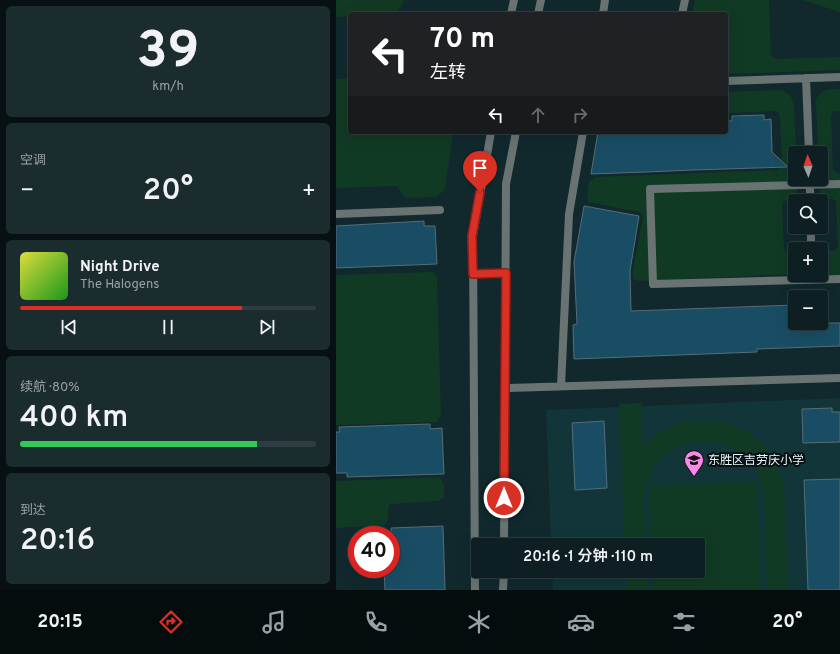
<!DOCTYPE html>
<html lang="zh">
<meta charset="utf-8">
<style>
:root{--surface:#0d1f22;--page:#1b2c2f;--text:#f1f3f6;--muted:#9aa2a5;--line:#2d3d40;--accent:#d93025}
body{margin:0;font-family:Overpass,"Noto Sans SC",sans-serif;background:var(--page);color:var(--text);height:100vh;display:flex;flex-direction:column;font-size:15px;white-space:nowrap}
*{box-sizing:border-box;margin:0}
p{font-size:13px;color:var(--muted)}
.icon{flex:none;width:22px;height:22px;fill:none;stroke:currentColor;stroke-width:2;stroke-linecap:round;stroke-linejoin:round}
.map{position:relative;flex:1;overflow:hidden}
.sheet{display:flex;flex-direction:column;gap:6px;padding:6px;background:#071113;width:336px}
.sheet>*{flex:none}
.hud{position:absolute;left:12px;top:12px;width:380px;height:122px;border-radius:4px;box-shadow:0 4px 16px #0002,0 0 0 1px var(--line);background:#202124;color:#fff;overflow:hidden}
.needle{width:26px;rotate:358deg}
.buttons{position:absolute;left:452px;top:146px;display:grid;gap:8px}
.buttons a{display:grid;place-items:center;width:40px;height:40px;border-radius:4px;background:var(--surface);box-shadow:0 4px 16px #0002,0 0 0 1px var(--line);font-size:20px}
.speed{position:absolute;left:12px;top:526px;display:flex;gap:8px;font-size:20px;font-weight:700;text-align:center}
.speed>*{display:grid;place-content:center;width:52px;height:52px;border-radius:50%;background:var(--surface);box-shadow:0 4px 16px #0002,0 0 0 1px var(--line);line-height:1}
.speed .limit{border:6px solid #d22;background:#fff;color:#111}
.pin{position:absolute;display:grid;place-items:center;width:34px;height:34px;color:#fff;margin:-41px -17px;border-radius:50% 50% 50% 0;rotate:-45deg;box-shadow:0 0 4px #0007}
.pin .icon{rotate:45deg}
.me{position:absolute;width:44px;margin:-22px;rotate:0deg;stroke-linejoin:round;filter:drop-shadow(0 0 3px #0008)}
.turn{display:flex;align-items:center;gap:14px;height:84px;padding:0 16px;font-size:18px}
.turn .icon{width:52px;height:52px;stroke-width:2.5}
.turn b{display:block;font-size:28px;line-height:34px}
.lanes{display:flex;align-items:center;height:38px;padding:0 16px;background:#0003;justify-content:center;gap:20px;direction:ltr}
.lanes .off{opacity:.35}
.big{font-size:30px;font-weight:600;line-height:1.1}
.sheet .card{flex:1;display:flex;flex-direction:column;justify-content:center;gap:6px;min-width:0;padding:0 14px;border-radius:6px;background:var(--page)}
.sheet .dial{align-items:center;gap:0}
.dial b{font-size:52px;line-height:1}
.song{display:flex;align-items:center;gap:12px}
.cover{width:48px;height:48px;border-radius:6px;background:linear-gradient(135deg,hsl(60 70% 55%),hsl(120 70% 35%))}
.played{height:4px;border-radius:2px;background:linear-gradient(90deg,var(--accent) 75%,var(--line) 75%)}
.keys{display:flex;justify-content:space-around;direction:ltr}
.heat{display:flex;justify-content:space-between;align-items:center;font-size:22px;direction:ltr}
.charge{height:6px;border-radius:3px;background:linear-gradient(90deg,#34c759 80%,var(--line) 0)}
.trip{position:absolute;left:135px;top:538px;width:234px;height:40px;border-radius:4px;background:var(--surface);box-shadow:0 4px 16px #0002,0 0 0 1px var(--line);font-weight:600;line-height:40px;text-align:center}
.tab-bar{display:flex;height:64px;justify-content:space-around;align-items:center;background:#050c0e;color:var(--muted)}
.tab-bar .icon{width:28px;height:28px}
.tab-bar .active{color:var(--accent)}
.tab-bar b{font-size:18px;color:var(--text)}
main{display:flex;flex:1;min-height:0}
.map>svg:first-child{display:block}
</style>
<main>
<section class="sheet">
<div class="card dial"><b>39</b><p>km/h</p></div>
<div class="card"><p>空调</p>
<div class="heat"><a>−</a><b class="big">20°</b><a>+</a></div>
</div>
<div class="card">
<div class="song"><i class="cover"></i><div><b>Night Drive</b><p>The Halogens</p></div></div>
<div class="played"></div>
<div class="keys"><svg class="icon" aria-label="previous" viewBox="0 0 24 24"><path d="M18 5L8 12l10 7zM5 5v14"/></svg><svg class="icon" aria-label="pause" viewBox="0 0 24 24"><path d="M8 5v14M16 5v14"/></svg><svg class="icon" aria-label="next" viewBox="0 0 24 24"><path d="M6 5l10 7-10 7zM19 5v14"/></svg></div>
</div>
<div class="card"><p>续航 · 80%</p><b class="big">400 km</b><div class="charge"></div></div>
<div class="card"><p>到达</p><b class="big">20:16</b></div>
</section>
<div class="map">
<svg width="504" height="590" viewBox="0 0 504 590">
<rect width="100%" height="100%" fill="#11292d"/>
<!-- built -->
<path fill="#113539" d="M 504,398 L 504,590 L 217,590 L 216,571 L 362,571 L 362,545 L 215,545 L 210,410 Z"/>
<!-- green -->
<path fill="#113a24" d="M 0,0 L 68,0 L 66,6 L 56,14 L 14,14 L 14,16 L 0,17 Z
M 359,0 L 433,0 L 435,55 L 439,59 L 504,57 L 504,70 L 390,74 L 390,14 L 356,14 Z
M 466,0 L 504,0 L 504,12 Z
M 14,78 L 14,132 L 117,132 L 109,190 L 100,197 L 69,198 L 61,186 L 0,188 L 0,79 Z
M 504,89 L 504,111 L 498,111 L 495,116 L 497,169 L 501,173 L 504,173 L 504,275 L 494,275 L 487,268 L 486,254 L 488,251 L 499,251 L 502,247 L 500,201 L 497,199 L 486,199 L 484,197 L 483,179 L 485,179 L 485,153 L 482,153 L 480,101 C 486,88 491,90 504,89 Z
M 445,90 L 454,95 L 458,104 L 460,153 L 459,153 L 459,179 L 461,179 L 461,197 L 459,200 L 449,201 L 446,204 L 448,249 L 451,253 L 459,252 L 459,273 L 457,274 L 301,281 L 297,277 L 297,270 L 307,217 L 304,212 L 252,202 L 251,195 L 253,182 L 260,177 L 442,170 L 446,165 L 444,116 L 441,111 L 390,113 L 390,92 Z
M 97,272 L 101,277 L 105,415 L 101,422 L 0,425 L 0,275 Z
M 305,403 L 307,447 L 320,434 L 342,423 L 366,419 L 390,422 L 411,431 L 429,446 L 442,467 L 448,489 L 452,590 L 431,590 C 430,569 430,547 429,526 C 428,509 430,491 423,475 C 419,466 413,459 406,454 C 377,431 335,439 316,470 C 315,473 313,476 312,478 C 305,497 309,525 310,545 L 289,545 L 283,404 Z
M 103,477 L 108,484 L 108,497 L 102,501 L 55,504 L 52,507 L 52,521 L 48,525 L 0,528 L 0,481 Z
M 421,481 L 425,590 L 317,590 L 316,571 L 362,571 L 362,545 L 315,545 L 313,485 Z
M 290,571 L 311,571 L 312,590 L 291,590 Z"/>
<!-- building -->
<path fill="#194d64" stroke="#586c78" d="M 428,115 L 428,120 L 435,119 L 436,152 L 452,167 L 357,170 L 311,172 L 255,174 L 262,132 L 390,132 L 390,121 L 396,121 L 396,116 Z
M 248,206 L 303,216 L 294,271 L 295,311 L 459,305 L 459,323 L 504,323 L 504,346 L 421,349 L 421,352 L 238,359 L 237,325 L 241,324 L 238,262 Z
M 88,221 L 88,226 L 99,226 L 101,264 L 0,268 L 0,226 Z
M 496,408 L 496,412 L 504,412 L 504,442 L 467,443 L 466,409 Z
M 268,421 L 271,488 L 239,490 L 236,423 Z
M 94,424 L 94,429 L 106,428 L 108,474 L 11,477 L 11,473 L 0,473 L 0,432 L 4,432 L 3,427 Z
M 504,479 L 504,590 L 472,590 L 468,480 Z
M 107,526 L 109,590 L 49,590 L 48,569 L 55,569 L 55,528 Z"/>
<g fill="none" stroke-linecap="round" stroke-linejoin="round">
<!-- service -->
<path stroke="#697472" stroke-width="8" d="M 175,14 L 178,0
M 267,14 L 269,0
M 346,14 L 349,0
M 470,78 L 473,153
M 390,81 L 504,77
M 474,179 L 474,201
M 504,184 L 314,189 L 317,284 L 504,279
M 0,214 L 104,210
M 475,227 L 475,249
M 137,274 L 170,273
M 225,386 L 233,214 L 247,132
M 169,388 L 504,378
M 139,590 L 137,236 L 155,132"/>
<!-- tertiary -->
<path stroke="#697472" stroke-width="8" d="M 202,14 L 205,0
M 168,545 L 170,184 L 180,132
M 167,590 L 168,571"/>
</g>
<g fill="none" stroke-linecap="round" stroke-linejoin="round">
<!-- route casing -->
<g stroke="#8d1f18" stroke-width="10">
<path id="route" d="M 144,192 L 136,236 L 137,274 L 170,273 L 168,498"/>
</g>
<!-- route -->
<use href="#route" stroke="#d93025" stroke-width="7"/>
</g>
<!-- icons -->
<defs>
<g id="school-pin" transform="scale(1)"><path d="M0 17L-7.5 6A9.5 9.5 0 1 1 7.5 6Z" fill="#f988e9" stroke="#071012"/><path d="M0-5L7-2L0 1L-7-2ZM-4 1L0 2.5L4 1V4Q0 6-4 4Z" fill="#111"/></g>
</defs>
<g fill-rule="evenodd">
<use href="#school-pin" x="358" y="460"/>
</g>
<g text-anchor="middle" stroke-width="4" stroke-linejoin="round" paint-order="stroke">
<!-- poi labels -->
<g font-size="12" fill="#e9f7f9" stroke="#071012" text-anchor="start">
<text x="372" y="464">东胜区吉劳庆小学</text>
</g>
</g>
</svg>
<div class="buttons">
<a><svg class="needle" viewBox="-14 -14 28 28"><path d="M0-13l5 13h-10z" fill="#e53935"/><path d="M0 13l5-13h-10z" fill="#9aa2a5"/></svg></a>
<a><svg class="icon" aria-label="search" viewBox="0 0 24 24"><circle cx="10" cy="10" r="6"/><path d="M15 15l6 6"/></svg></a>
<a>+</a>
<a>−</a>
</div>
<div class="speed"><div class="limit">40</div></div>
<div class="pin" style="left:144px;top:192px;background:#d93025"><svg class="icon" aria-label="arrive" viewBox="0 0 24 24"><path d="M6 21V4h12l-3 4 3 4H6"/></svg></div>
<svg class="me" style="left:168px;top:498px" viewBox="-20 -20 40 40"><circle r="17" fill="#d93025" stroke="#fff" stroke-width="3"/><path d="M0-11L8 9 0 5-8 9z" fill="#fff"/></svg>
<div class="trip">20:16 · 1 分钟 · 110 m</div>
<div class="hud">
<div class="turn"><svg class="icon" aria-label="left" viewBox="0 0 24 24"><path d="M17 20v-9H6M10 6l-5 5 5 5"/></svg><div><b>70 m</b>左转</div></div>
<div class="lanes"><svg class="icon" aria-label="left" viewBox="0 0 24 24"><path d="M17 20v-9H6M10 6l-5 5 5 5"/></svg><svg class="icon off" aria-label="ahead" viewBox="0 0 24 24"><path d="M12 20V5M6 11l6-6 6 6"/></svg><svg class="icon off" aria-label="right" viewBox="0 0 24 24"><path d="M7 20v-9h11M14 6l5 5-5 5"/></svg></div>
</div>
</div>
</main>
<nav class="tab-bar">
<b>20:15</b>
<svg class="icon active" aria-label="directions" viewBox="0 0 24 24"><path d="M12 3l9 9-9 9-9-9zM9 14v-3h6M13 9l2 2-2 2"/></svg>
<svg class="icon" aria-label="music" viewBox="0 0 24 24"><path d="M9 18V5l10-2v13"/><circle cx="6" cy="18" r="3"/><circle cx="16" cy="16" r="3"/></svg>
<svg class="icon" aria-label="phone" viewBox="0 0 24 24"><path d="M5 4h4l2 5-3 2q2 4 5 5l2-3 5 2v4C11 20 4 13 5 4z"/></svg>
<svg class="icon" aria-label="climate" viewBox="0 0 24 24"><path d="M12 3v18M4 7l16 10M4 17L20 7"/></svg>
<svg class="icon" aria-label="car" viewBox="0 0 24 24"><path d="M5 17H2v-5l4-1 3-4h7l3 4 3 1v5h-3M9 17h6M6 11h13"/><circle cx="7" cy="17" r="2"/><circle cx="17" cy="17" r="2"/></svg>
<svg class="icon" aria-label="filters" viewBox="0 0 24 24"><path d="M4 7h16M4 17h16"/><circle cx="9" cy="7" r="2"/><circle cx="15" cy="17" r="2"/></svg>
<b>20°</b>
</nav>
